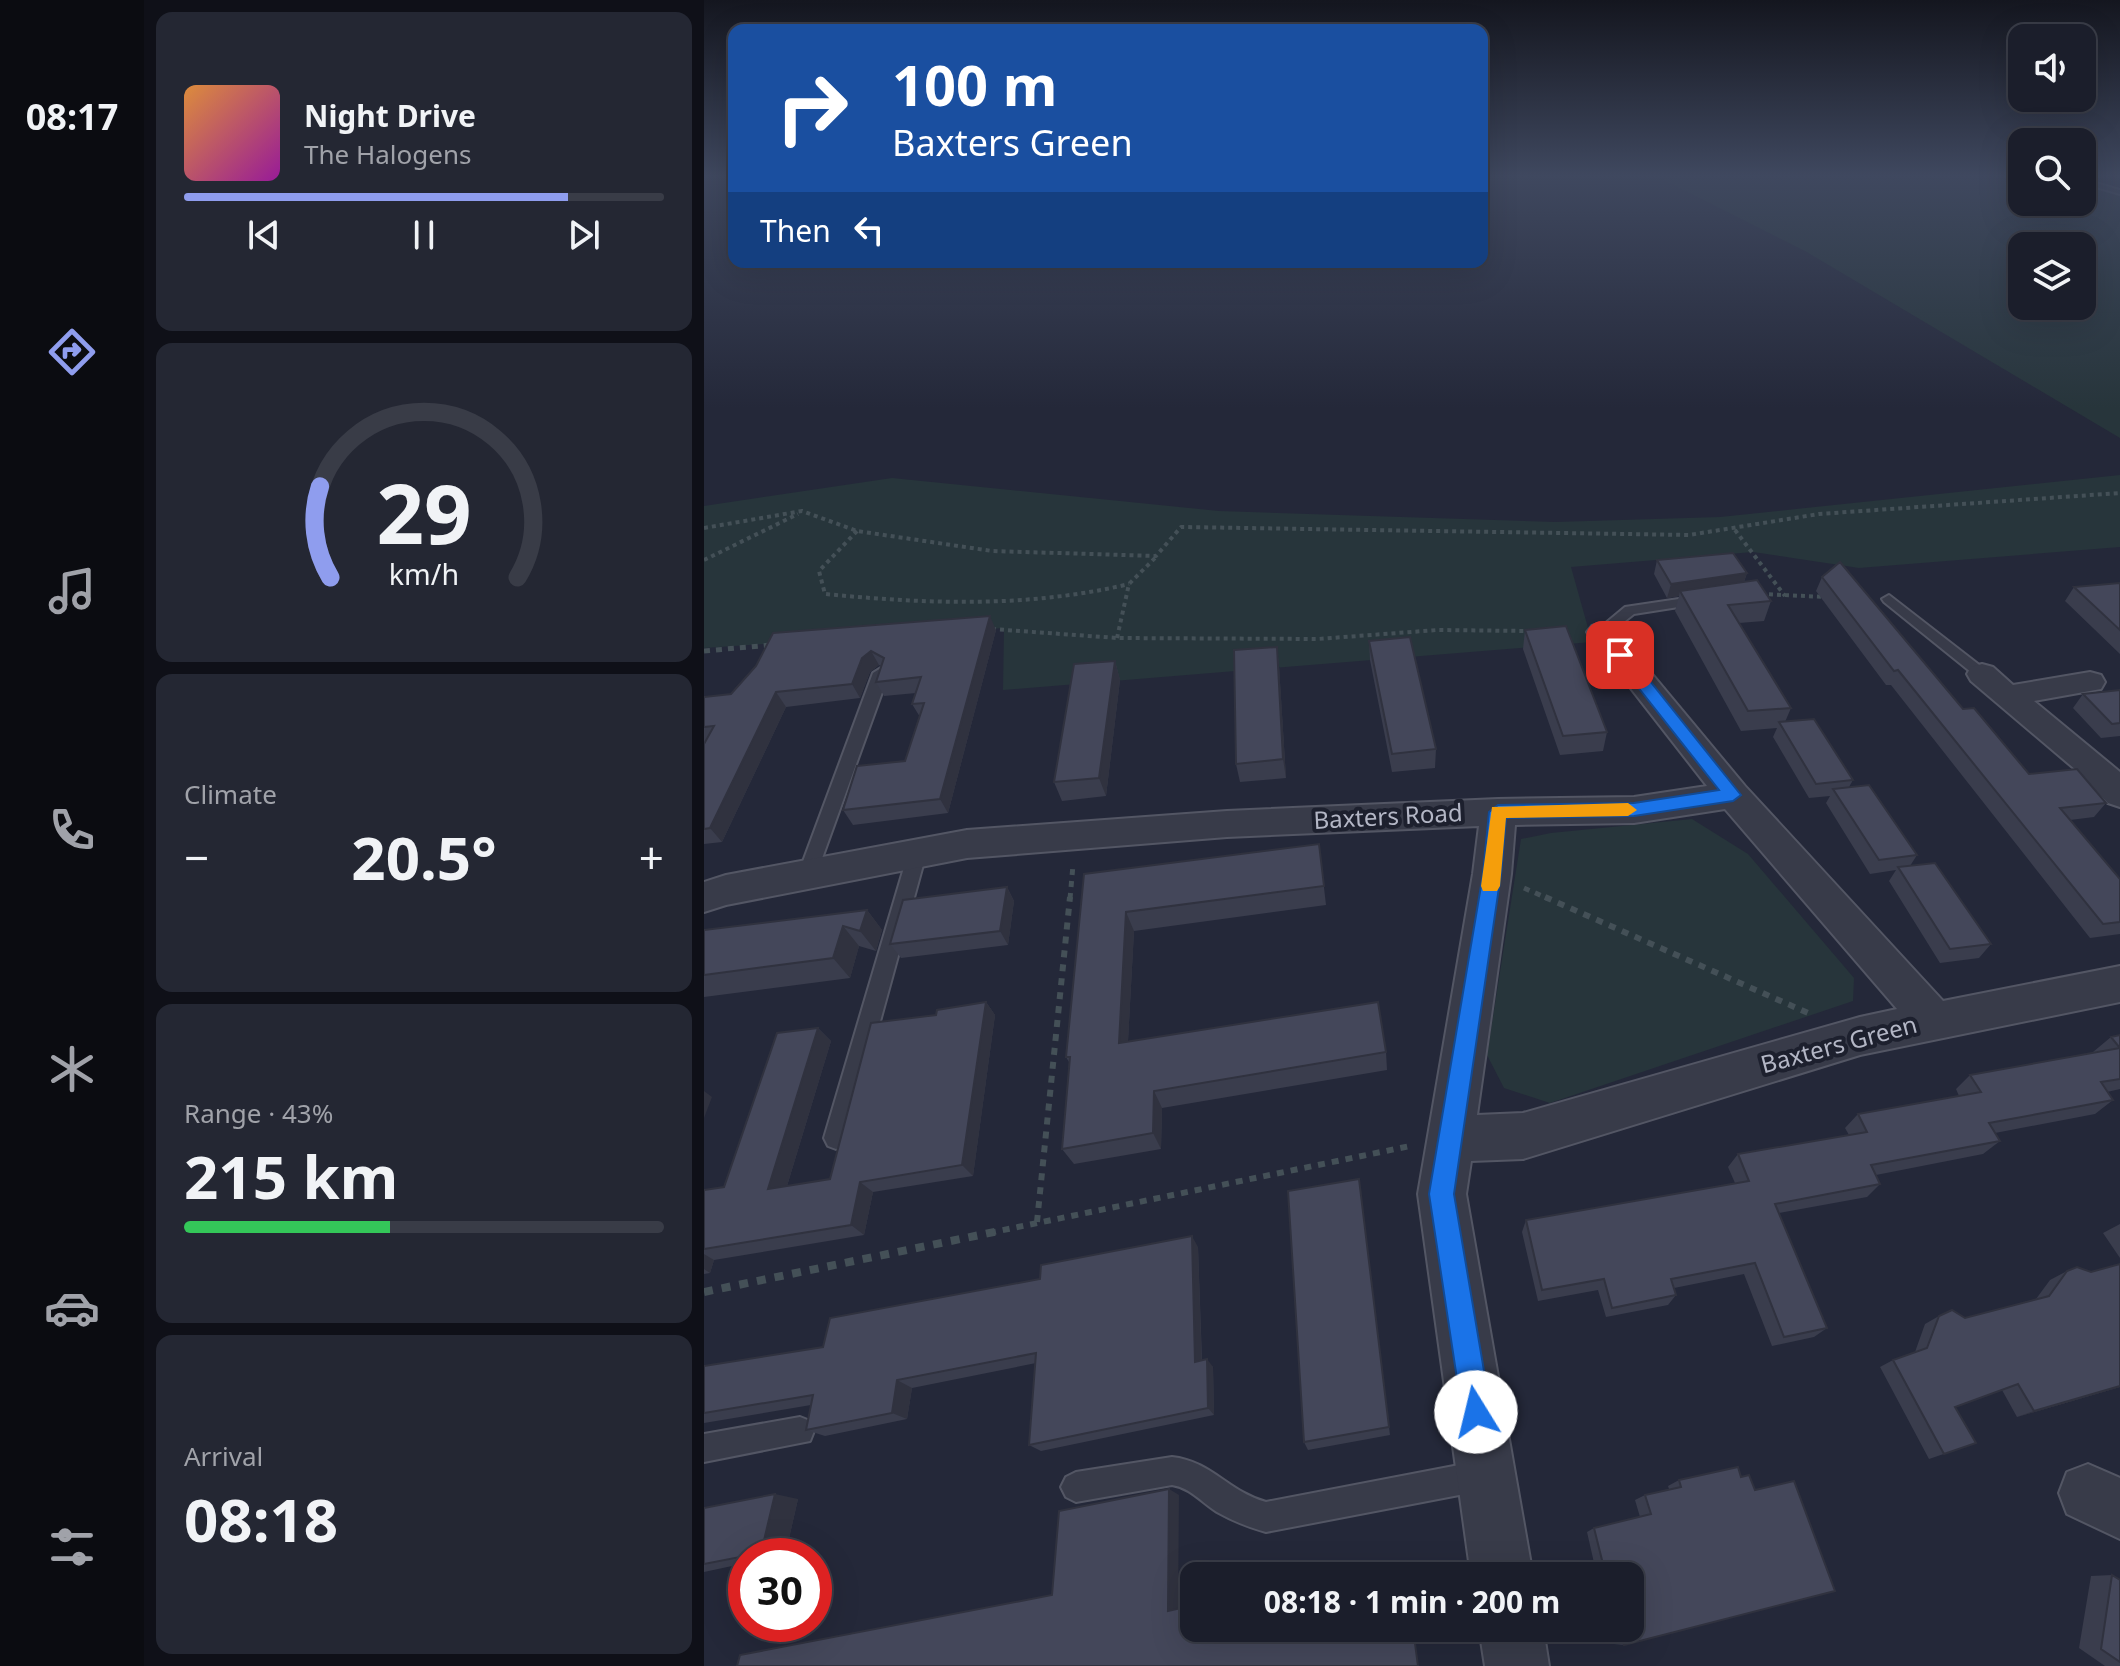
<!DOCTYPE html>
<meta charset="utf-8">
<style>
:root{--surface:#1b1e2b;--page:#242733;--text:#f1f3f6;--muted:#a0a2a9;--line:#393c47;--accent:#8f9dee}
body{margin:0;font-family:"Noto Sans",sans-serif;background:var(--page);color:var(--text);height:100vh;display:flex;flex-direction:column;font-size:30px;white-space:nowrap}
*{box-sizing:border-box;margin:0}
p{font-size:26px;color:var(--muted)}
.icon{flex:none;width:44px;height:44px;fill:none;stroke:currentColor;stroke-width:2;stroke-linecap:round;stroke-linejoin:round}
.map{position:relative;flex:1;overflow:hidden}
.details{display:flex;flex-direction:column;gap:12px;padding:12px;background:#0f1018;width:560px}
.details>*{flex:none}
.top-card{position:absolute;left:24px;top:24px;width:760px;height:244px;border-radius:16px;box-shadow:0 8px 32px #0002,0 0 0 2px var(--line);background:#1a4fa0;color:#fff;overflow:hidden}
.buttons{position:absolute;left:1304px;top:24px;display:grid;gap:16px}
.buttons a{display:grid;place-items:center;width:88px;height:88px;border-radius:16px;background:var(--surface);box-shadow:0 8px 32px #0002,0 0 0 2px var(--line);font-size:40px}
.speed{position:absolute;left:24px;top:1538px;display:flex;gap:16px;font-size:40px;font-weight:700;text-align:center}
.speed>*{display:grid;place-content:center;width:104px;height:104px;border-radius:50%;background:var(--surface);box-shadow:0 8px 32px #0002,0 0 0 2px var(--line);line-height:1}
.speed .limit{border:12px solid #d22;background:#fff;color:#111}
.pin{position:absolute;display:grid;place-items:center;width:68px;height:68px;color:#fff;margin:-34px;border-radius:16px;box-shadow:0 4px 12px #0006}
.me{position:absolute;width:88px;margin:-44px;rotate:351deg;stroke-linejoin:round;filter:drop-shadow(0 0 6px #0008)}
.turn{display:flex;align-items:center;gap:28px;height:168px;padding:0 32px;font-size:36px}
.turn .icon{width:104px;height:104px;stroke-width:2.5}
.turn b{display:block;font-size:56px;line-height:68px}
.then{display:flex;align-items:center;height:76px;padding:0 32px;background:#0003;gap:16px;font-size:30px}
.big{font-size:60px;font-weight:700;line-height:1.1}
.details .widget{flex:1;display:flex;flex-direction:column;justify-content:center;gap:12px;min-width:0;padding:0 28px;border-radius:16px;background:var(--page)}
.details .dial{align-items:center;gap:0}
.dial svg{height:208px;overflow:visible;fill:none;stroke:var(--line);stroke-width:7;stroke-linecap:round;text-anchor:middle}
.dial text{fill:var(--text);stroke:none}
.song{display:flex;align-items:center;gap:24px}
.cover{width:96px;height:96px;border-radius:12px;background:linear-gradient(135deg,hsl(30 70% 55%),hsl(300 70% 35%))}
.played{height:8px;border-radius:4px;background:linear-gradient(90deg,var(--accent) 80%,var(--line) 80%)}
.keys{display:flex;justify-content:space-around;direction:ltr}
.heat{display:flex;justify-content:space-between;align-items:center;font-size:44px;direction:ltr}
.charge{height:12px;border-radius:6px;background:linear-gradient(90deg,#34c759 43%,var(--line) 0)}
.trip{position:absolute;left:476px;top:1562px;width:464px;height:80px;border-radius:16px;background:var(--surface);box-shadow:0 8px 32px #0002,0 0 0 2px var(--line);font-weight:700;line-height:80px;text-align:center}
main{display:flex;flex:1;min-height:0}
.dock{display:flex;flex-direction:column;width:144px;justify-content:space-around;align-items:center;background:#0b0c11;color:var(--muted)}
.dock .icon{width:56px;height:56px}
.dock .active{color:var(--accent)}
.dock b{font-size:36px;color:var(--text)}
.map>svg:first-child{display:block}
</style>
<main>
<nav class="dock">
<b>08:17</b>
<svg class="icon active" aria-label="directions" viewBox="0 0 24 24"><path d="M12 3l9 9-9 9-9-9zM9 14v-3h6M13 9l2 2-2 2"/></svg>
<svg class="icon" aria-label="music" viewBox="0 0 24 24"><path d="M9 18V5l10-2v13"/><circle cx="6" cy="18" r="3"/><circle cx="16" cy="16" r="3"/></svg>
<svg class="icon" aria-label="phone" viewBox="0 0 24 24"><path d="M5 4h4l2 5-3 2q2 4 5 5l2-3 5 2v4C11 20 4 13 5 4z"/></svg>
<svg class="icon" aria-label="climate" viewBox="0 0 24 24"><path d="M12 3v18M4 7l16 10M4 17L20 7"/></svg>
<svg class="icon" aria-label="car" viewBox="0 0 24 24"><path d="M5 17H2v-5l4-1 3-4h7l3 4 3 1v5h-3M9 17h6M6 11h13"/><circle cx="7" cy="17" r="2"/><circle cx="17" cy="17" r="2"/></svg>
<svg class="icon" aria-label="filters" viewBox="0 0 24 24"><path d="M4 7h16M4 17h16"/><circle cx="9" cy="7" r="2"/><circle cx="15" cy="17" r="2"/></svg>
</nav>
<section class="details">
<div class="widget">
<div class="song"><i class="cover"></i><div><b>Night Drive</b><p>The Halogens</p></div></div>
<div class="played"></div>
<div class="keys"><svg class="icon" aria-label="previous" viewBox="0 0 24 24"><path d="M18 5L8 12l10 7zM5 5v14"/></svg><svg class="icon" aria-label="pause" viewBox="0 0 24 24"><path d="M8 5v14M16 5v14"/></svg><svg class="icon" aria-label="next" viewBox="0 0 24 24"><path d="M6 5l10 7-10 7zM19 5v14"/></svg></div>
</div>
<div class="widget dial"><svg viewBox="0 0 100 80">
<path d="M14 69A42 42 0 1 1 86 69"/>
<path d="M14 69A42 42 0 0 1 10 34" stroke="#8f9dee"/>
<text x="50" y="56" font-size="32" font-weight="700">29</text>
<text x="50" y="72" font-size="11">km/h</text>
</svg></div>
<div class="widget"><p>Climate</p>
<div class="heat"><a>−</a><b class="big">20.5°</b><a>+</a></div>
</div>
<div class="widget"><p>Range · 43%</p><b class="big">215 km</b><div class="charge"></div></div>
<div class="widget"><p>Arrival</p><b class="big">08:18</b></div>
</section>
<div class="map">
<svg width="1416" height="1666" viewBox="0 0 1416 1666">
<rect width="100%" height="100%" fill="#242839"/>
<!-- green -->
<path fill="#27353b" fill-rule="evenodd" d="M 778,175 L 1318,175 L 1318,202 L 1378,202 L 1378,185 L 1416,196 L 1416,438 L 1101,251 L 952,176 L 778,181 ZM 1378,246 L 1378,306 L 1318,306 L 1318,246 Z
M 1416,475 L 1416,547 L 1155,568 L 1049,552 L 867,567 L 888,642 L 299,690 L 300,628 L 0,648 L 0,506 L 188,478 L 515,511 L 851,522 L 1016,517 Z
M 988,819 L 1044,854 L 1150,978 L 1149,1001 L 846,1103 L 800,1088 L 783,1055 L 817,839 L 847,833 Z"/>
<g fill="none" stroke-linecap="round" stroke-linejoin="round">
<!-- lane casing -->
<g stroke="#535664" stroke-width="4">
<path id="lane" d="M 1378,179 L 1416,190 L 1416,194 L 1378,183 Z
M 1185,595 L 1283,671 L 1283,677 L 1273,677 L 1180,602 L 1178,599 Z
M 995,596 L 1002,600 L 1000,603 L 930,614 L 903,635 L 893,635 L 891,632 L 921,607 Z
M 177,668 L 185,673 L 112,875 L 110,880 L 96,880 L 94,875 L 169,673 Z
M 213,847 L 219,849 L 222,854 L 144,1138 L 140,1146 L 132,1149 L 124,1146 L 120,1138 L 204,854 L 207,849 Z
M 96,1417 L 106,1421 L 110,1431 L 106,1441 L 0,1462 L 0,1434 Z
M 468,1457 C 507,1461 525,1492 562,1502 L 776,1461 L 786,1466 L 791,1476 L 786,1486 L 776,1491 L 562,1532 C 544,1527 529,1521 513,1512 C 497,1502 487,1488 468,1485 L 372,1502 L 362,1497 L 357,1487 L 362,1477 L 372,1472 Z"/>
</g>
<!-- street casing -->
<g stroke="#535664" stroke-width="4">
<path id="street" d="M 898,623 L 908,626 L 1041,786 L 1239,1001 L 1416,966 L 1416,1002 L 1156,1055 L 819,1159 L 767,1161 L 762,1194 L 829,1576 L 767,1576 L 714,1194 L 769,874 L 775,826 L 523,837 L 263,858 L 22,905 L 0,912 L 0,882 L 22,875 L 263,830 L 523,811 L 794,799 L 930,797 L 1003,786 L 883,632 L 888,626 ZM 1021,809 L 1193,1009 L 1156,1017 L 819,1113 L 773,1115 L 807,874 L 811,825 L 930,823 Z
M 1278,664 L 1289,667 L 1309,685 L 1386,672 L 1397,675 L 1401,682 L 1397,689 L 1330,701 L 1416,772 L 1416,807 L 1404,803 L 1372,770 L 1267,681 L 1263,674 L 1267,667 Z
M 1384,1464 L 1416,1478 L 1416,1539 L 1363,1514 L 1355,1493 L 1363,1472 Z
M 775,1628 L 839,1628 L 845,1666 L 781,1666 Z"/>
</g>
<!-- path-far3 -->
<path stroke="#445057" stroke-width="4" stroke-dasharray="4 4" stroke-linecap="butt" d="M 0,528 L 98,511 L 153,531 L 288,551 L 452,556 L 477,527 L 985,535 L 1115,514 L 1416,493
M 1031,530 L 1081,596
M 153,531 L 115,571 L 121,594 C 224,604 324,608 425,584
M 0,560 L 94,514
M 1057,594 L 1122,597
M 288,629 L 413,638 L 614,639 L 733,630 L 825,631
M 413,638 L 425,584 L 452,557"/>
<!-- path-far2 -->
<path stroke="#445057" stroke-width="5" stroke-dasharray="6 6" stroke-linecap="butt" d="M 0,651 L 67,645
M 820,888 L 845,899
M 366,899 L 369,865"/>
<!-- path-far1 -->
<path stroke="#445057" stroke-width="6" stroke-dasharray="7 7" stroke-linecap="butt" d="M 841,897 L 1104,1013
M 333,1222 L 366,897
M 285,1233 L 706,1146"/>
<!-- path -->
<path stroke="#445057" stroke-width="8" stroke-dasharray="9 9" stroke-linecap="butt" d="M 0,1292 L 295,1231"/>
<!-- lane -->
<use href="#lane" fill="#383b49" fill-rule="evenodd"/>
<!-- street -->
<use href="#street" fill="#383b49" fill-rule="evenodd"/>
</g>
<!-- wall -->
<path fill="#3a3d4d" d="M 953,560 L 1043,573 L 1040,582 L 1067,601 L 1060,621 L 1035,623 L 1087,708 L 1081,722 L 1149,780 L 1145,787 L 1213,855 L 1206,866 L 1287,944 L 1275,958 L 1236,963 L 1185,881 L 1192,870 L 1166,874 L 1122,803 L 1126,796 L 1105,798 L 1069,737 L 1073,728 L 1037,731 L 971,611 L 975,596 L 963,598 L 950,574 Z
M 1118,577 L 1259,709 L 1325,774 L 1402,803 L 1390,817 L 1366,820 L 1416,879 L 1416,934 L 1386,938 L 1187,685 L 1182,685 L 1112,591 Z
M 1416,583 L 1416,654 L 1361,601 L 1370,587 Z
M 292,630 L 244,813 L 149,825 L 139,810 L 201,761 L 216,717 L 208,704 L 212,693 L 180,696 L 172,682 L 177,666 L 175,665 L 166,672 L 156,698 L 82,707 L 18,842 L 0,844 L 0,744 L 1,742 L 0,742 L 0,697 L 27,694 L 52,666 Z
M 821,630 L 903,732 L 899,751 L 856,755 L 819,649 Z
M 665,641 L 732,749 L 731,768 L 688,772 L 666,660 Z
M 573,647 L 575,666 L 582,778 L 536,782 L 532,764 Z
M 411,661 L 416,680 L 402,796 L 358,801 L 350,782 Z
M 1416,690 L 1416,736 L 1397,738 L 1369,708 L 1379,694 Z
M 615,844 L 622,905 L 430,931 L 424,1041 L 682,1052 L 683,1070 L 458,1108 L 457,1149 L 370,1164 L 358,1149 L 365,1062 L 362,1057 L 380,874 Z
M 303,887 L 310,901 L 304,945 L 197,958 L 186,944 Z
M 163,910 L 178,930 L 172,951 L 155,946 L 146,978 L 0,997 L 0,930 Z
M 282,1002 L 291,1015 L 269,1176 L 169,1192 L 160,1235 L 10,1260 L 6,1273 L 0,1274 L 0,1190 L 20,1187 L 114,1028 L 127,1041 L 83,1186 L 126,1179 L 232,1015 Z
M 1416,1035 L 1416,1089 L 1403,1092 L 1409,1100 L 1391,1114 L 1291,1133 L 1296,1141 L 1279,1154 L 1172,1175 L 1176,1184 L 1163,1197 L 1075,1213 L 1123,1328 L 1110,1337 L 1068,1346 L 1040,1274 L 970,1288 L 972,1295 L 964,1305 L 902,1317 L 894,1290 L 834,1301 L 818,1232 L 822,1220 L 1031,1183 L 1024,1167 L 1034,1154 L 1145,1135 L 1141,1128 L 1154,1114 L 1255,1096 L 1252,1089 L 1266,1075 L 1390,1053 L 1389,1052 L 1407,1037 Z
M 655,1179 L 686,1435 L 604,1450 L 600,1442 Z
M 1416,1224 L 1416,1258 L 1399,1233 Z
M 494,1247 L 498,1360 L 509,1367 L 510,1415 L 337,1451 L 325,1445 L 332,1363 L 208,1388 L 203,1419 L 121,1436 L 102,1430 L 107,1405 L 0,1423 L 0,1366 L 119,1347 L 336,1279 Z
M 1416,1264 L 1416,1387 L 1313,1417 L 1298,1390 L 1251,1407 L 1272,1443 L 1225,1459 L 1176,1367 L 1189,1360 L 1211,1352 L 1221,1324 L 1235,1316 L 1261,1318 L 1332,1299 L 1346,1280 L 1363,1271 L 1387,1272 Z
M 1034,1467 L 920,1645 L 910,1644 L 906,1628 L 926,1628 L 926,1576 L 893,1576 L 883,1532 L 890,1528 L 936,1517 L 931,1500 L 941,1495 L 965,1489 L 964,1486 L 975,1480 Z
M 94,1499 L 81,1556 L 42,1556 L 42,1563 L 0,1572 L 0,1508 Z
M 1408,1575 L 1416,1580 L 1416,1666 L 1401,1666 L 1375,1648 L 1387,1576 Z"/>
<!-- shaded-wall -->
<path fill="#30323f" d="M 1043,573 L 1038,587 L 976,591 L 975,596 L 963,598 L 967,584 Z
M 286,616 L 292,630 L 244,813 L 236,799 Z
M 573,647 L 575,666 L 582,778 L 579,759 Z
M 167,651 L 175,665 L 166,672 L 156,698 L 148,684 L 158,658 Z
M 411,661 L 416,680 L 402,796 L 395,778 Z
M 72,692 L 82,707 L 18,842 L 6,828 Z
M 303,887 L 310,901 L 304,945 L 296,931 Z
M 163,910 L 178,930 L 172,951 L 156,931 Z
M 422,912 L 430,931 L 423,1060 L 415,1043 Z
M 139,926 L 155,946 L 146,978 L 129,958 Z
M 282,1002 L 291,1015 L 269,1176 L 258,1165 Z
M 114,1028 L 127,1041 L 79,1199 L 64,1189 Z
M 0,1091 L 8,1097 L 0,1118 Z
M 450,1091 L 458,1108 L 457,1149 L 449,1133 Z
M 156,1182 L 169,1192 L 160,1235 L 147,1225 Z
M 488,1236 L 494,1247 L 498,1369 L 491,1362 Z
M 0,1254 L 10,1260 L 6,1273 L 0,1269 Z
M 503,1359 L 509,1367 L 510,1415 L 504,1408 Z
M 193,1380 L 208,1388 L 203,1419 L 188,1413 Z
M 1416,1386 L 1416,1387 L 1313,1417 L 1330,1411 Z
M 465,1489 L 475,1495 L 474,1611 L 464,1611 Z
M 71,1494 L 94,1499 L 81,1556 L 57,1553 Z"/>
<!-- building -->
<path fill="#44475a" stroke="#30323f" stroke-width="2" d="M 1029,553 L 1043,573 L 967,584 L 953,560 Z
M 1136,562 L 1259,709 L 1270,708 L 1325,774 L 1373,769 L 1402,803 L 1356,808 L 1416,879 L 1416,922 L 1399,924 L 1194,670 L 1190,671 L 1118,577 Z
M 1053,580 L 1067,601 L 1024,605 L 1087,708 L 1044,711 L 976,591 Z
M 1416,583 L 1416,630 L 1370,587 Z
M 286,616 L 236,799 L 139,810 L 153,766 L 201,761 L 220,703 L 208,704 L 217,677 L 172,682 L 180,658 L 167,651 L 158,658 L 148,684 L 72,692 L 6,828 L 0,829 L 0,744 L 10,726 L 0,727 L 0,697 L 27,694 L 52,666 L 69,633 Z
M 862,626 L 903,732 L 859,736 L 821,630 Z
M 706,637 L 732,749 L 688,754 L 665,641 Z
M 573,647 L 579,759 L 532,764 L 530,650 Z
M 411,661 L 395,778 L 350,782 L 370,664 Z
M 1416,690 L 1416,723 L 1408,724 L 1379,694 Z
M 1110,719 L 1149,780 L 1112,784 L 1075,722 Z
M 1165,785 L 1213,855 L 1175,860 L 1129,789 Z
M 615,844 L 620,886 L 422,912 L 415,1043 L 674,1002 L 682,1052 L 450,1091 L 449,1133 L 358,1149 L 366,1057 L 362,1057 L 380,874 Z
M 1231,863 L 1287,944 L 1246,949 L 1194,867 Z
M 303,887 L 296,931 L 186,944 L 199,900 Z
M 163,910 L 156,931 L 139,926 L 129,958 L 0,975 L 0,930 Z
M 282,1002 L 258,1165 L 156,1182 L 147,1225 L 0,1249 L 0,1190 L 20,1187 L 73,1033 L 114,1028 L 64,1189 L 126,1179 L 167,1023 L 232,1015 L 233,1010 Z
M 1416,1035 L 1416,1079 L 1397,1082 L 1409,1100 L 1285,1123 L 1296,1141 L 1167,1165 L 1176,1184 L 1071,1204 L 1123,1328 L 1080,1337 L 1051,1263 L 967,1279 L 972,1295 L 908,1308 L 900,1279 L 838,1290 L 822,1220 L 1045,1181 L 1034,1154 L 1163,1132 L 1154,1114 L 1277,1092 L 1266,1075 L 1416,1048 L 1407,1037 Z
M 655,1179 L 685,1427 L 600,1442 L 584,1191 Z
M 488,1236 L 491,1362 L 503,1359 L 504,1408 L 325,1445 L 332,1353 L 193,1380 L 188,1413 L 102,1430 L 109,1395 L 0,1413 L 0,1366 L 119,1347 L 126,1318 L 336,1279 L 337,1265 Z
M 1416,1264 L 1416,1386 L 1330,1411 L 1314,1384 L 1251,1407 L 1272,1443 L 1240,1454 L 1189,1360 L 1223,1348 L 1235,1316 L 1248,1310 L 1261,1318 L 1345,1296 L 1363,1271 L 1373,1267 L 1387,1272 Z
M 1034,1467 L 1037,1477 L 1045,1475 L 1051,1490 L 1090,1481 L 1131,1591 L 920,1645 L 916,1628 L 926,1628 L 926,1576 L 902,1576 L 890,1528 L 947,1514 L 941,1495 L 977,1487 L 975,1480 Z
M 465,1489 L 464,1611 L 490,1605 L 490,1628 L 709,1628 L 714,1666 L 33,1666 L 36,1655 L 348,1595 L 355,1511 Z
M 71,1494 L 57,1553 L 0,1564 L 0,1508 Z
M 701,1561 L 703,1576 L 629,1576 Z
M 1408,1575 L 1416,1580 L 1416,1662 L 1397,1649 Z"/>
<!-- sky -->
<linearGradient id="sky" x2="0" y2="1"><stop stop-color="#14161f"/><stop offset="0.43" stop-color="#3f485f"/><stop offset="1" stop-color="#3f485f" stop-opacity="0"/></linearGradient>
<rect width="1416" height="408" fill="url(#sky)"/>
<!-- route -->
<path fill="#1a73e8" stroke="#114b97" stroke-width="2" d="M 916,650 L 922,651 L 1037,795 L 1029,801 L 930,816 L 802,818 L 797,874 L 750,1194 L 787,1412 L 782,1422 L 772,1427 L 762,1422 L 758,1412 L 725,1194 L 779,874 L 785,812 L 794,805 L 930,803 L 1015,790 L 911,658 L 909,655 Z"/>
<!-- slow -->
<path fill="#f59e0b" d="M 924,803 L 933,810 L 924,816 L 802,818 L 796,886 L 793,891 L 779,891 L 777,886 L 788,807 Z"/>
<g text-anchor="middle" stroke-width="8" stroke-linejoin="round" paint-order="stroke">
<!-- street labels -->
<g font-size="24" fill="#b3b6c5" stroke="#1d202e">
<text transform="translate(684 817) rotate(-3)" y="8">Baxters Road</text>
<text transform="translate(1135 1045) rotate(-15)" y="8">Baxters Green</text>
</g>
</g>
</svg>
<div class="buttons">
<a><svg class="icon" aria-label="sound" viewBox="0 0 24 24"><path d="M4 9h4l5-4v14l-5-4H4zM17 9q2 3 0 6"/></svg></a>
<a><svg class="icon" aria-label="search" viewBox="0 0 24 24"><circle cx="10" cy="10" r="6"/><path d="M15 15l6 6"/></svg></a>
<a><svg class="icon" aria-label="layers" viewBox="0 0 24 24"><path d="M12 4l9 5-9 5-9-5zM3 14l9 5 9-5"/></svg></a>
</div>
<div class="speed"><div class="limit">30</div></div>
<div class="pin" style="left:916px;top:655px;background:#d93025"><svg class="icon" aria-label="arrive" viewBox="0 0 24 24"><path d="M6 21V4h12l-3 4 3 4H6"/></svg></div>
<svg class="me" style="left:772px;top:1412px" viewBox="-20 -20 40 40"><circle r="19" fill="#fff"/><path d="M0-13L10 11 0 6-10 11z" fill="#1a73e8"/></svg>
<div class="trip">08:18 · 1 min · 200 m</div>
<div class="top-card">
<div class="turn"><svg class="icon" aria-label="right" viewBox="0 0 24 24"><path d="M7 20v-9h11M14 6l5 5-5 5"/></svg><div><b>100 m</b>Baxters Green</div></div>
<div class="then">Then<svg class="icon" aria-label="left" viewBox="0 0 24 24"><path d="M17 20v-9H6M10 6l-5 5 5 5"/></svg></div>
</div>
</div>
</main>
